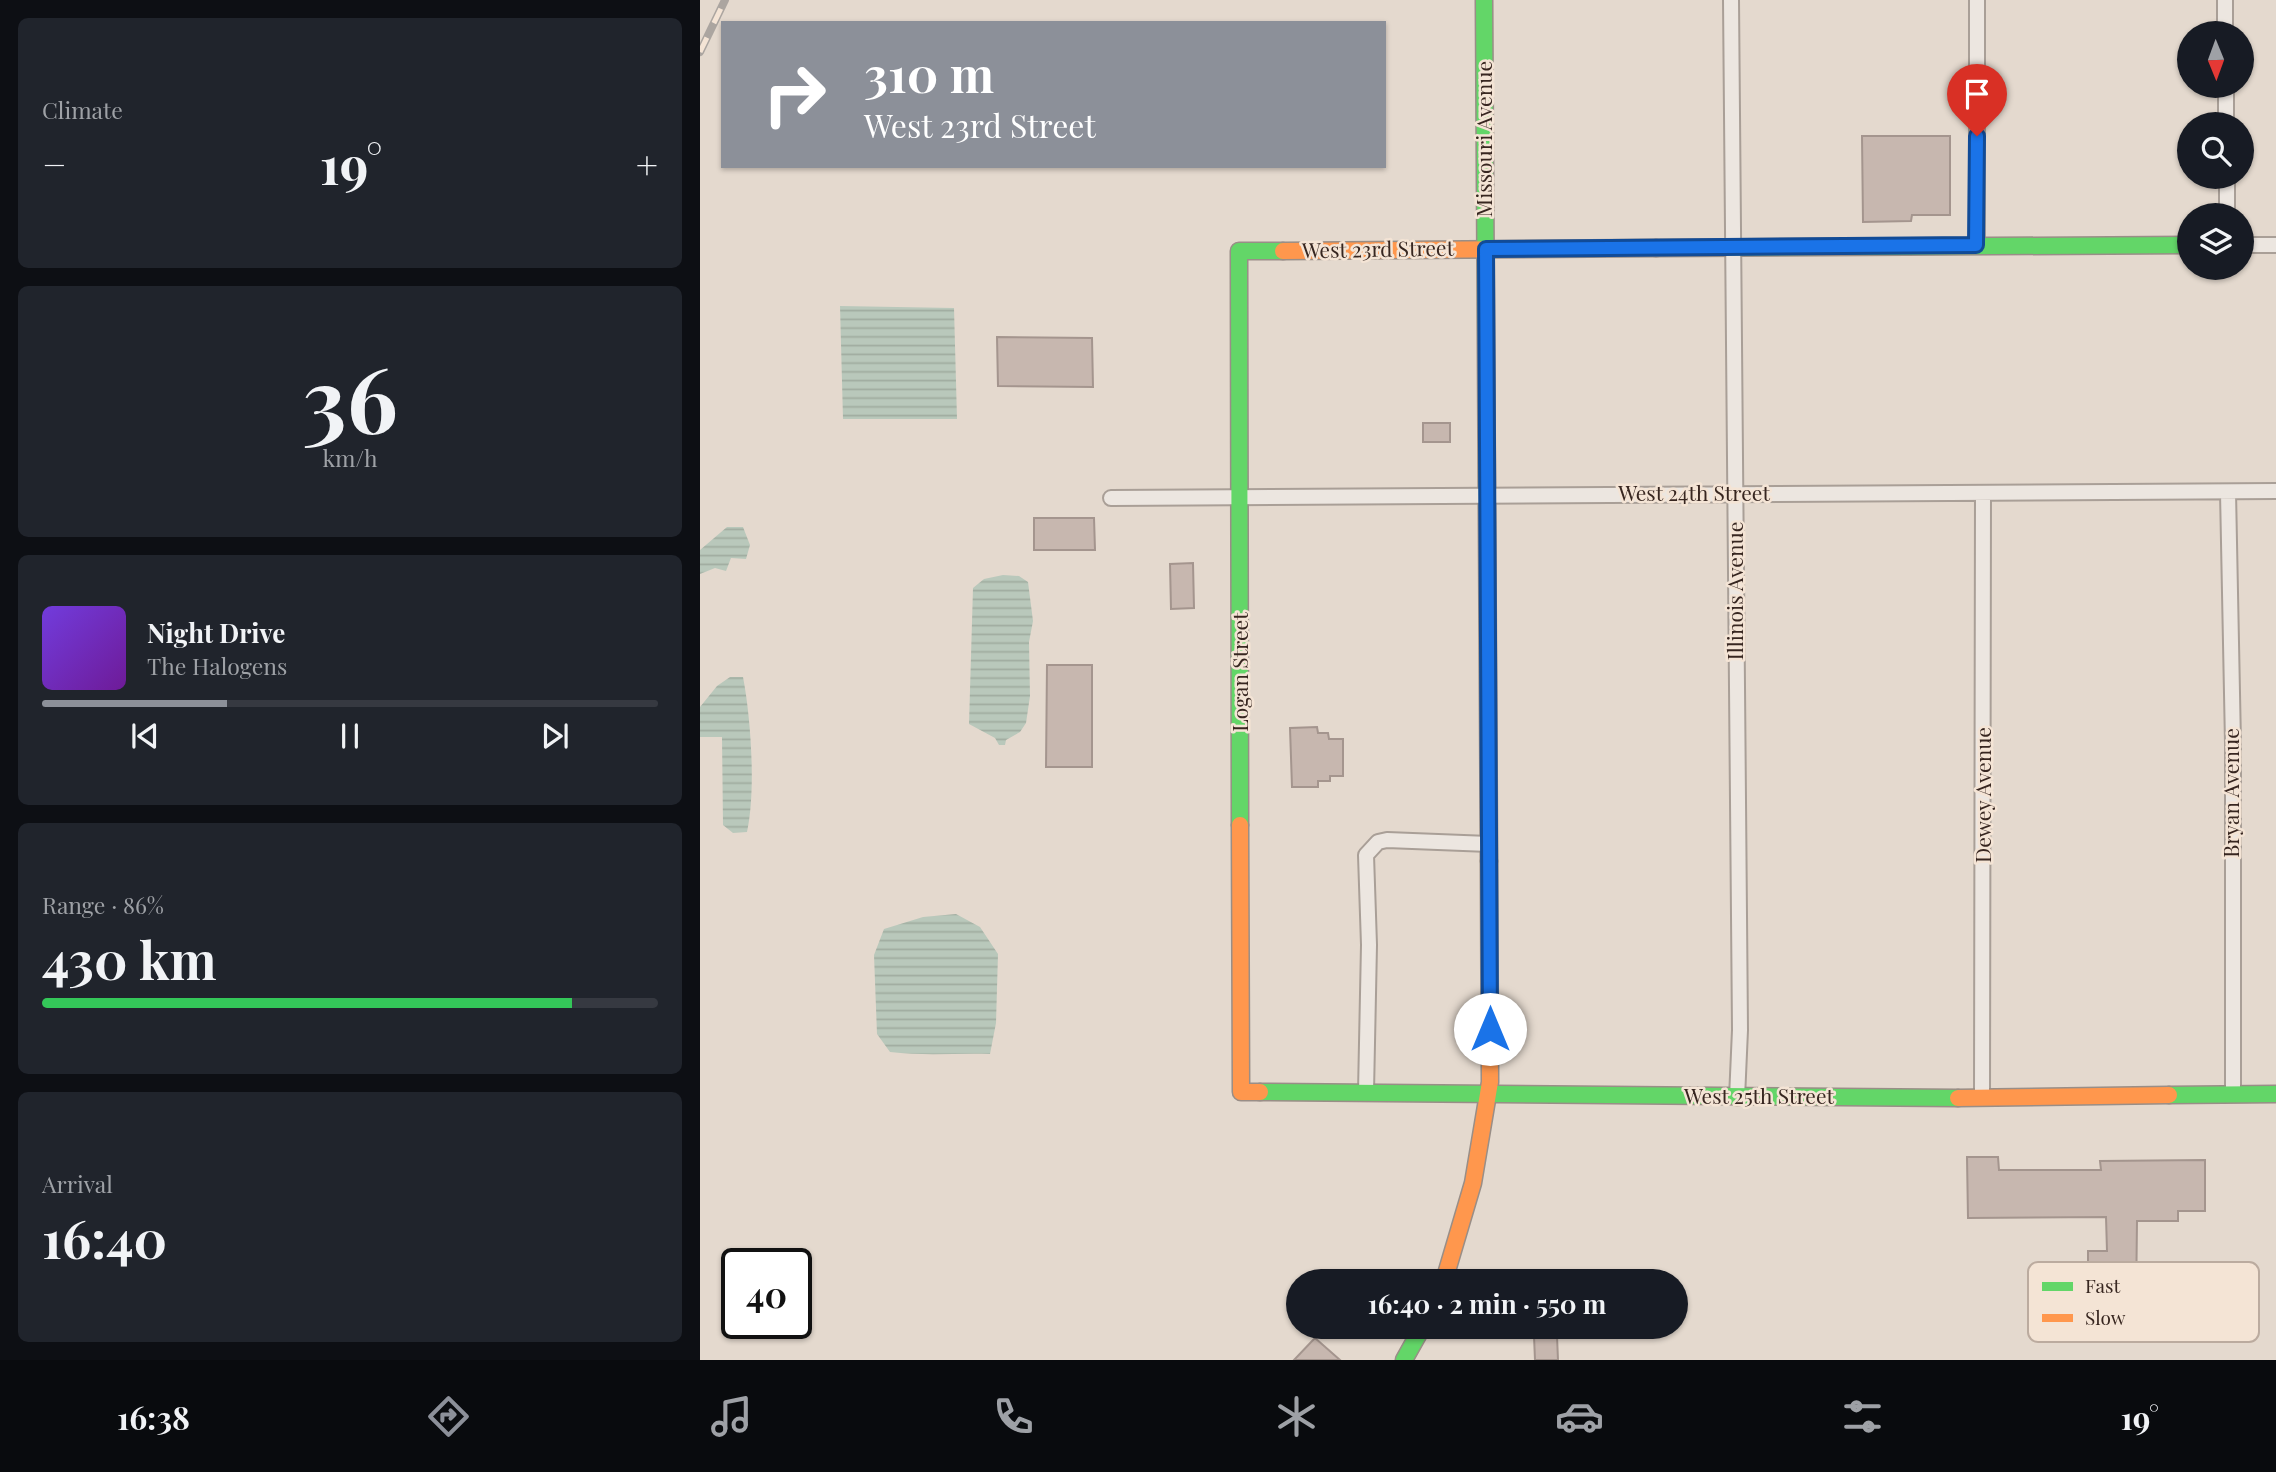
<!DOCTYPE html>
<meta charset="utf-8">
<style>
:root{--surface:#171b24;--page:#20242c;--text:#f1f3f6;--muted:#9ea1a6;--line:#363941;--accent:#8c9099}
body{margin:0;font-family:"Playfair Display",serif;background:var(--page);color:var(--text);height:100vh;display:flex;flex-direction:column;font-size:26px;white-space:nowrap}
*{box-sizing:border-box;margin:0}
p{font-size:23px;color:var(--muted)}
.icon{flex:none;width:38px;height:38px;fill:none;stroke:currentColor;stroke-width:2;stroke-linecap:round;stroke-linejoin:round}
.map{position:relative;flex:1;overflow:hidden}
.sheet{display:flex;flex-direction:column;gap:18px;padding:18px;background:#0d0f14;width:700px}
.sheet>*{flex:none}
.hud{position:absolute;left:21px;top:21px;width:665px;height:147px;border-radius:0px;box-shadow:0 2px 5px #0004;background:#8c9099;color:#fff;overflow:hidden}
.needle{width:46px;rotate:179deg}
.buttons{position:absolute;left:1477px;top:21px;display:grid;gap:14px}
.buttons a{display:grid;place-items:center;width:77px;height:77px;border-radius:50%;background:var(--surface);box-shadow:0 2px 5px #0004;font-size:35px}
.speed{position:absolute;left:21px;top:1248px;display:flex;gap:14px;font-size:35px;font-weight:700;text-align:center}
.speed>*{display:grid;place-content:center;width:91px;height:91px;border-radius:50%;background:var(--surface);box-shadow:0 2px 5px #0004;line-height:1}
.speed .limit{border:4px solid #111;border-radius:10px;background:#fff;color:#111}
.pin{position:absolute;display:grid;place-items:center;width:60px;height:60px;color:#fff;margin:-72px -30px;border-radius:50% 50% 50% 0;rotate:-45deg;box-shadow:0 0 7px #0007}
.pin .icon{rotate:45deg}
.me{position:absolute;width:77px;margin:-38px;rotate:0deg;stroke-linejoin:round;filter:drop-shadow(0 0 5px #0008)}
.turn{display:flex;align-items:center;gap:24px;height:147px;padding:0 28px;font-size:32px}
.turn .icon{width:91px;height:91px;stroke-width:2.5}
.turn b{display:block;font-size:49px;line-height:60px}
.big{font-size:52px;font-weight:700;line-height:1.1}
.sheet .tile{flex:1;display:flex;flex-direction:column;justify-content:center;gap:10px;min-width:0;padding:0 24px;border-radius:10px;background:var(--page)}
.sheet .dial{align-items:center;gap:0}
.dial b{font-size:91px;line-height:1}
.song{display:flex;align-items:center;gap:21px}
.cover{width:84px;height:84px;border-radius:10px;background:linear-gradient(135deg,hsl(260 70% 55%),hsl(280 70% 35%))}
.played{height:7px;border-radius:4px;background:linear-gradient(90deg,var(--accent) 30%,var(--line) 30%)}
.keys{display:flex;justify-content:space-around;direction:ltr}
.heat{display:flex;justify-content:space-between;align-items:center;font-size:38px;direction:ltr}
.charge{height:10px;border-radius:5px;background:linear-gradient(90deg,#34c759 86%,var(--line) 0)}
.trip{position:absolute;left:586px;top:1269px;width:402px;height:70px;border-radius:35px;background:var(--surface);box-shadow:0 2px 5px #0004;font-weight:700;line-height:70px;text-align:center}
.tabs{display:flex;height:112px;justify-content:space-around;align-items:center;background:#090b0e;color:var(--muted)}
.tabs .icon{width:49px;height:49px}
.tabs .active{color:var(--accent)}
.tabs b{font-size:32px;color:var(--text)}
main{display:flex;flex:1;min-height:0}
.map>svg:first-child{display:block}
</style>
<main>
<section class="sheet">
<div class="tile"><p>Climate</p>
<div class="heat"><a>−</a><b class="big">19°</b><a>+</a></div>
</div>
<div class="tile dial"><b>36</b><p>km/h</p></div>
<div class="tile">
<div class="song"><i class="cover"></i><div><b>Night Drive</b><p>The Halogens</p></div></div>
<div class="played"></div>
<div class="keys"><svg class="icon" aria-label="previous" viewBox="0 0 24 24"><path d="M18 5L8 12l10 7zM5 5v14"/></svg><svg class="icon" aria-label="pause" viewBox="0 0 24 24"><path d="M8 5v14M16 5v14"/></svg><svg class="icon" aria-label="next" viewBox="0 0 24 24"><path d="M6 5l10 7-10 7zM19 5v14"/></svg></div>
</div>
<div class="tile"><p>Range · 86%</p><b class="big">430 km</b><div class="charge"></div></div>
<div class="tile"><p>Arrival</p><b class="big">16:40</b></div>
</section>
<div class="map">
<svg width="1576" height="1360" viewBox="0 0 1576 1360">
<defs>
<pattern id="water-rules" width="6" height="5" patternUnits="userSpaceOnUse" patternTransform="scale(1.75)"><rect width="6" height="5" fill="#b9c8bb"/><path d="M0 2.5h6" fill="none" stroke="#a0aca0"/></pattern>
</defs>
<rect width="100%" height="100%" fill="#e4d9ce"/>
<!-- water -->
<path fill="url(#water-rules)" d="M 140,306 L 254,308 L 257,419 L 143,419 Z
M 27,527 L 43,527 L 50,545 L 46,559 L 31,558 L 26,571 L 15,568 L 0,574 L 0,550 Z
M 303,575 L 319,576 L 328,582 L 333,621 L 329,642 L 330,696 L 326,723 L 320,732 L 306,740 L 305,745 L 299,745 L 295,738 L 269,724 L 273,588 L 284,579 Z
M 30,677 L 43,677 C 51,718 56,792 47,832 L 33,833 L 23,825 L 22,737 L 0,737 L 0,707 L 17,686 Z
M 256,914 L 280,927 L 298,954 L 296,1023 L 290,1054 C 256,1053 223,1056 190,1052 L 177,1034 L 174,955 L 184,929 L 223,917 Z"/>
<!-- building -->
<path fill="#c7b7af" stroke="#a4958e" stroke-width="2" d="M 1162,136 L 1250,136 L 1250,215 L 1212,215 L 1211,221 L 1163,222 Z
M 297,337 L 392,338 L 393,387 L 298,386 Z
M 723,423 L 750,423 L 750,442 L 723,442 Z
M 334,518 L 394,518 L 395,550 L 334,550 Z
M 493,563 L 494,608 L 471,609 L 470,564 Z
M 347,665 L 392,665 L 392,767 L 346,767 Z
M 617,727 L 618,733 L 628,733 L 629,739 L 643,739 L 643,776 L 630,776 L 630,781 L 618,781 L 618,787 L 592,787 L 590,728 Z
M 1267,1157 L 1298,1157 L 1299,1170 L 1401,1170 L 1400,1161 L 1505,1160 L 1505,1211 L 1478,1211 L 1478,1221 L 1437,1221 L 1436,1305 L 1388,1306 L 1388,1251 L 1407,1251 L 1406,1217 L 1268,1218 Z
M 834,1336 L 857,1336 L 858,1360 L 835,1360 Z
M 615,1338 L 640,1360 L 594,1360 Z"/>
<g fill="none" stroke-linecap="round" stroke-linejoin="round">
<!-- street casing -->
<g stroke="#a99f97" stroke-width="18">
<path id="street" d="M 1031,0 L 1040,1030 L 1037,1098
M 1525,0 L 1525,33
M 1526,86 L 1526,124
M 1527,177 L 1527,215
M 1277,245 L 1277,0
M 1542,245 L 1576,245
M 1528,492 L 1533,743 L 1533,1094
M 411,498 L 1576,491
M 666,1092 L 669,945 L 666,855 L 678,842 L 687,840 L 789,844
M 1282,1097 L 1283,493"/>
</g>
<!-- fast casing -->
<g stroke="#998e87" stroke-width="19">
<path id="fast" d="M 784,0 L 789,861
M 956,248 L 1489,245
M 540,825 L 539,251 L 583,251
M 560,1092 L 1258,1098
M 1469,1095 L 1576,1094
M 704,1360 L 723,1326"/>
</g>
<!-- slow casing -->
<g stroke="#998e87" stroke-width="19">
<path id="slow" d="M 583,251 L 956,248
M 540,825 L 541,1092 L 560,1092
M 1258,1098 L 1469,1095
M 744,1281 L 773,1183 L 790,1082 L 789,861"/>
</g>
<!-- street -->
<use href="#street" stroke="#ece6e0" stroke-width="14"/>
<!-- fast -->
<use href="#fast" stroke="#63d668" stroke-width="16"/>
<!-- slow -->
<use href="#slow" stroke="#ff974d" stroke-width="16"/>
<!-- rail casing -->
<g stroke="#aba5a0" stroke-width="8">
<path id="rail" d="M 0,52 L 25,0"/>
</g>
<!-- rail -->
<use href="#rail" stroke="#f4e4d5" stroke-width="5" stroke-dasharray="16" stroke-linecap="butt"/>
</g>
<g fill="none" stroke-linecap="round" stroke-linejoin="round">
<!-- route casing -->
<g stroke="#114b97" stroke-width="18">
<path id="route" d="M 790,1029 L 786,249 L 1276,245 L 1277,136"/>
</g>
<!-- route -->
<use href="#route" stroke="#1a73e8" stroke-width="12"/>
</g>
<g text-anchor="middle" stroke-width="5" stroke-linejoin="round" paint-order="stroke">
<!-- street labels -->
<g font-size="21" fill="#372620" stroke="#f4e4d5">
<text transform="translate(785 139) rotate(-90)" y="7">Missouri Avenue</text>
<text transform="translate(678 250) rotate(-1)" y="7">West 23rd Street</text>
<text x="994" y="501">West 24th Street</text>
<text transform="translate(1036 591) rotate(-90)" y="7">Illinois Avenue</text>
<text transform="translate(541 672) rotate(-90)" y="7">Logan Street</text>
<text transform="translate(1532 793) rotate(-90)" y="7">Bryan Avenue</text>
<text transform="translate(1284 795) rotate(-90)" y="7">Dewey Avenue</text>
<text x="1059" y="1104">West 25th Street</text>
</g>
</g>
<!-- legend -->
<rect x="1328" y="1262" width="231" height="80" rx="10" fill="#f4e4d5" stroke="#bbab9f" stroke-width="2"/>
<rect x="1342" y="1282" width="31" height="9" fill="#63d668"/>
<rect x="1342" y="1314" width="31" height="8" fill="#ff974d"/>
<g font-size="19" fill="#372620">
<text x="1385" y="1293">Fast</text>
<text x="1385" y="1325">Slow</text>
</g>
</svg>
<div class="buttons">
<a><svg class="needle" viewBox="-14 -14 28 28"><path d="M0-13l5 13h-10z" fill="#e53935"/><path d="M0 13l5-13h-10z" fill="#9ea1a6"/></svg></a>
<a><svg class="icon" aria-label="search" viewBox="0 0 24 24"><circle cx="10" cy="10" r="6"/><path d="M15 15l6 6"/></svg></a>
<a><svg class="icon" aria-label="layers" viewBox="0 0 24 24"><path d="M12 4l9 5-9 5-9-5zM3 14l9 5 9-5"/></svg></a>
</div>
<div class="speed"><div class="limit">40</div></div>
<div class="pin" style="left:1277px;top:136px;background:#d93025"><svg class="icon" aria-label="arrive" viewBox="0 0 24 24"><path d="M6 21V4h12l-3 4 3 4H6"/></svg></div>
<svg class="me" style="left:790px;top:1029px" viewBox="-20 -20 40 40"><circle r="19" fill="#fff"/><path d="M0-13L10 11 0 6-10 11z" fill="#1a73e8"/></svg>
<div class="trip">16:40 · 2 min · 550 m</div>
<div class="hud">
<div class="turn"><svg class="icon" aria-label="right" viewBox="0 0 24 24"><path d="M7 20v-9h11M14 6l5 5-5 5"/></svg><div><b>310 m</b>West 23rd Street</div></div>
</div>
</div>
</main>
<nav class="tabs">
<b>16:38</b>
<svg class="icon active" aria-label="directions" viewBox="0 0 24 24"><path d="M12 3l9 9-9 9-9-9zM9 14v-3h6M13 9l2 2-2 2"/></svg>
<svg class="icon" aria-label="music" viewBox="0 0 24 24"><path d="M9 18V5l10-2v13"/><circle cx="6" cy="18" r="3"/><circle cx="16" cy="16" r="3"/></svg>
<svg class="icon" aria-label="phone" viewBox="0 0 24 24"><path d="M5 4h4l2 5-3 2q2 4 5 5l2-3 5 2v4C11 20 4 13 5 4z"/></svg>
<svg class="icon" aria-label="climate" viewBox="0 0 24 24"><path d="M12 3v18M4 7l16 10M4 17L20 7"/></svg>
<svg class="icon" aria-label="car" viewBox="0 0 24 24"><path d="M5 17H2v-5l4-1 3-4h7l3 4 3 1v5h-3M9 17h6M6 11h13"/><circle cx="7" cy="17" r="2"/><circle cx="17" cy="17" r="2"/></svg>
<svg class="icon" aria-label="filters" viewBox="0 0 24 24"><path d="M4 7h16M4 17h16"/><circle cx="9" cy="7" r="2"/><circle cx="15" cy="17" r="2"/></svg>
<b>19°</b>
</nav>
